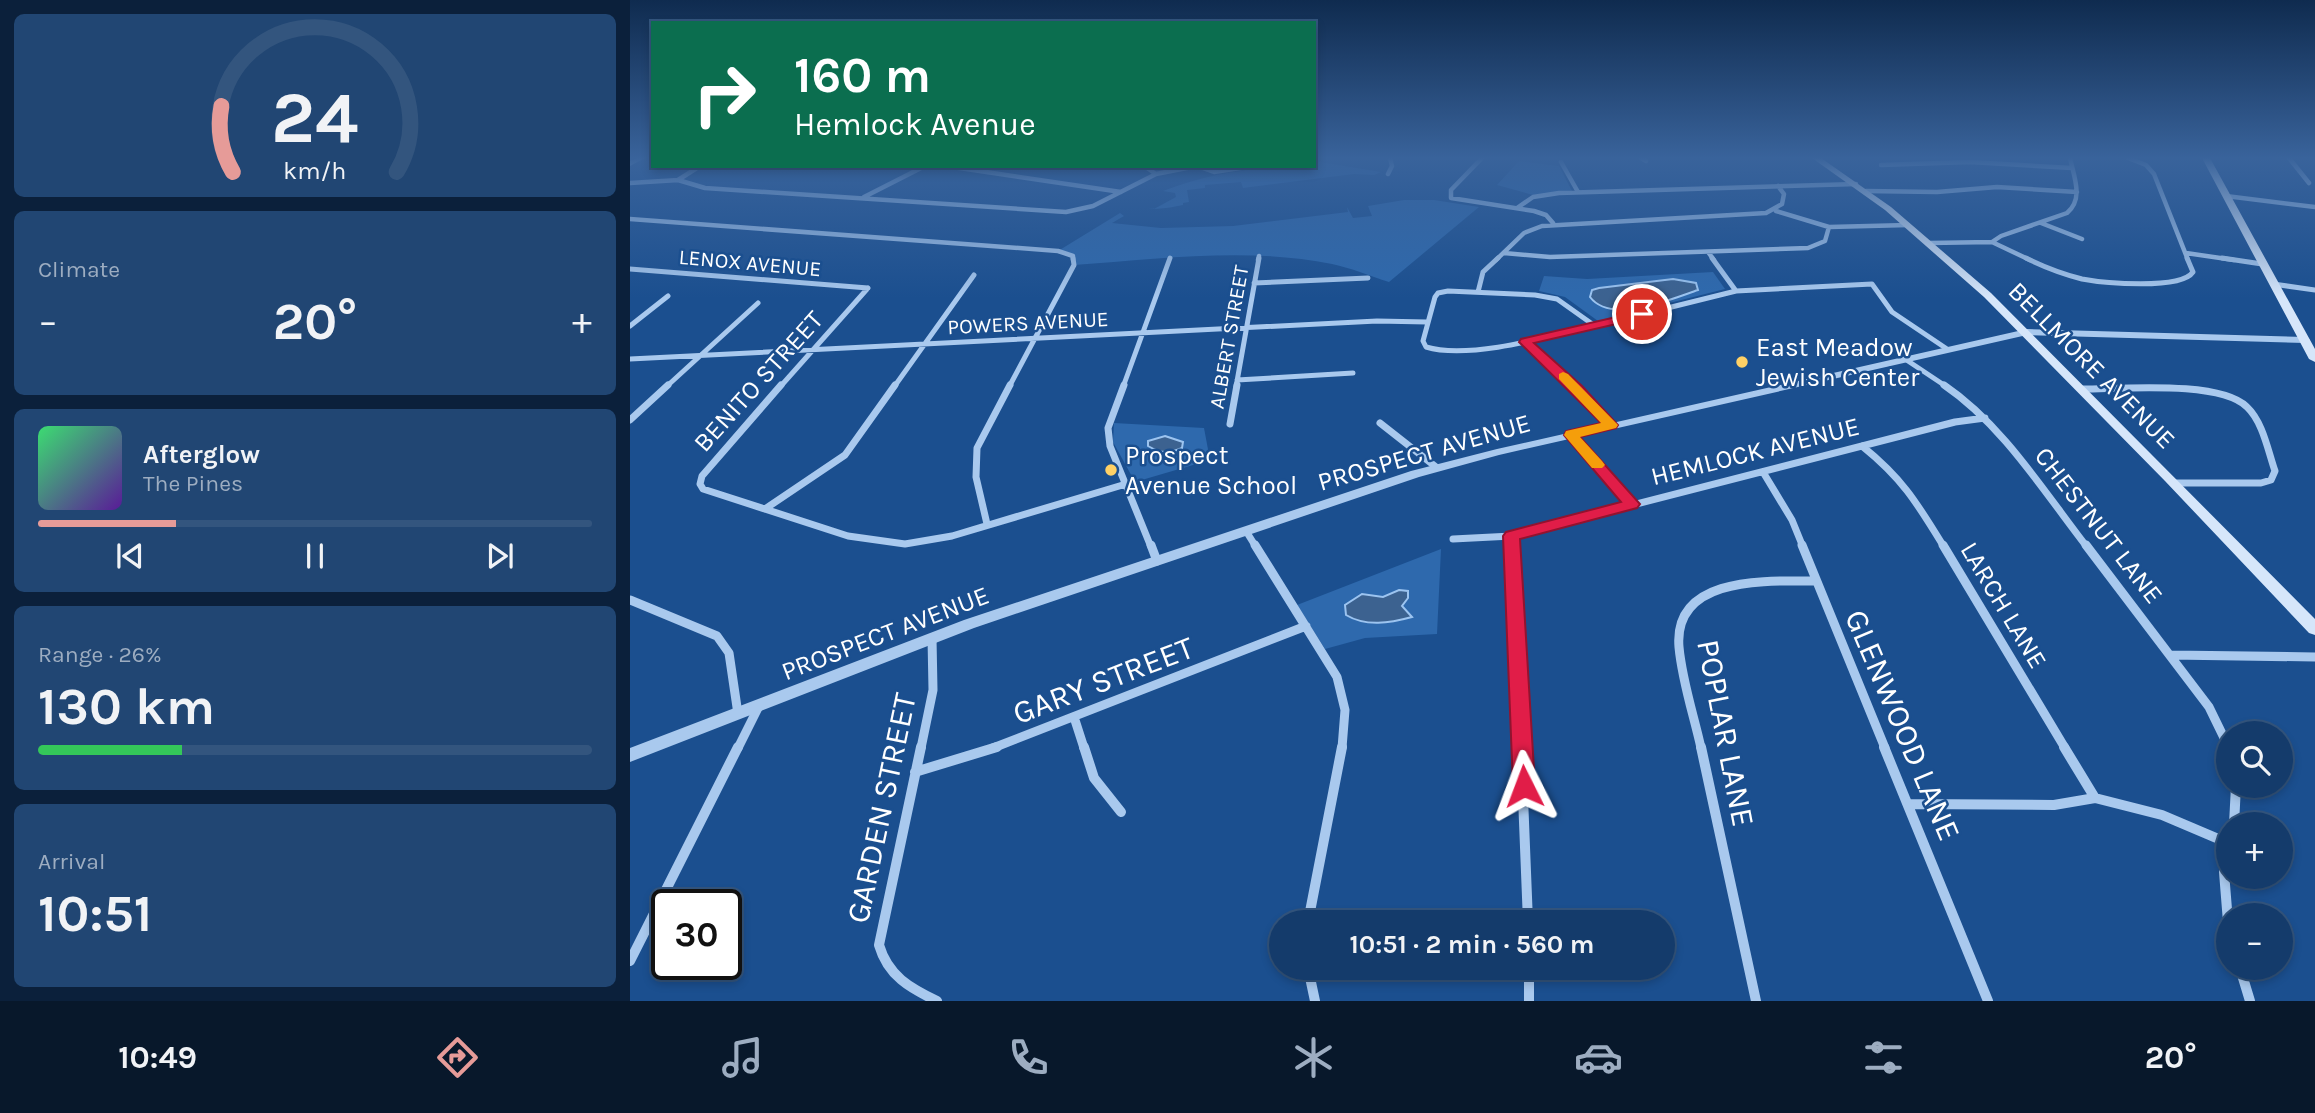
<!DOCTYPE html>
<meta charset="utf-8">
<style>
:root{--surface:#143b6b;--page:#214673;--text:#f1f3f6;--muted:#9dadc1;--line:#33557e;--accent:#e69b98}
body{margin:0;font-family:Karla,sans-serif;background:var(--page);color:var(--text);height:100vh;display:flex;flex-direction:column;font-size:26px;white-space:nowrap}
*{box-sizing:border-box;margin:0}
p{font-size:23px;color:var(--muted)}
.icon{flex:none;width:38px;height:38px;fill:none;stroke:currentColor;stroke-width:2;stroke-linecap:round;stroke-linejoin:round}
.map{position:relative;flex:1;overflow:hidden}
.panel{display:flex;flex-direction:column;gap:14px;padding:14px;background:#0b203b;width:630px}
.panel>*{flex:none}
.hud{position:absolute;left:21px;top:21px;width:665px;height:147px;border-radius:0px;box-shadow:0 4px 10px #0003,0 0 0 2px var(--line);background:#0b6e4f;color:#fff;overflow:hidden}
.fabs{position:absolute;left:1586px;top:721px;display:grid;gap:14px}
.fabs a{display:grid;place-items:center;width:77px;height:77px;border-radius:50%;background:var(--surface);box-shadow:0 4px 10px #0003,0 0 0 2px var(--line);font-size:35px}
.speed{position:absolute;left:21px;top:889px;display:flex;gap:14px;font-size:35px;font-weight:700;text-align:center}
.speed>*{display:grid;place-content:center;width:91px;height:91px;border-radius:50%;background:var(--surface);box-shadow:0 4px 10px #0003,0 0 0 2px var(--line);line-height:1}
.speed .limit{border:4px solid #111;border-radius:10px;background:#fff;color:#111}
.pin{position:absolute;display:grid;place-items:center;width:60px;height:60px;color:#fff;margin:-30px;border:4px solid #fff;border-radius:50%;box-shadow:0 2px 7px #0007}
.me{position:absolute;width:77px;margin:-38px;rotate:357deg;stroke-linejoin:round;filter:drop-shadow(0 0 5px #0008)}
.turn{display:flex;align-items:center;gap:24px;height:147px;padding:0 28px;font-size:32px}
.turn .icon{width:91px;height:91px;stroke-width:2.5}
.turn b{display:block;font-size:49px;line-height:60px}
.big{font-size:52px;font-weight:700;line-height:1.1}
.panel .tile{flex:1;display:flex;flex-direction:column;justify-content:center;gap:10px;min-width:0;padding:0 24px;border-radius:10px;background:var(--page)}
.panel .dial{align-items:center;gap:0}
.dial svg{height:182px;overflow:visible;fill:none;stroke:var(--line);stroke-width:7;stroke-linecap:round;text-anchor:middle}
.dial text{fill:var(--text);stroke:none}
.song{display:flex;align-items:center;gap:21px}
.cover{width:84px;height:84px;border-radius:10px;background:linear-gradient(135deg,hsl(140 70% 55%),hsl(270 70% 35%))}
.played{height:7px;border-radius:4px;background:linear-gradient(90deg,var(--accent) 25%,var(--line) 25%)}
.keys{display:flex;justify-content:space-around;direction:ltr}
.heat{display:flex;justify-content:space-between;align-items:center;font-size:38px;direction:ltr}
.charge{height:10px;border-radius:5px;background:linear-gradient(90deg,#34c759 26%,var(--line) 0)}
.trip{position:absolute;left:639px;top:910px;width:406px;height:70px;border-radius:35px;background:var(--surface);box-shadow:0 4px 10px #0003,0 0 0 2px var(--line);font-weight:700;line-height:70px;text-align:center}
.tab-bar{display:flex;height:112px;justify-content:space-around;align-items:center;background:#08182b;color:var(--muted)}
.tab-bar .icon{width:49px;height:49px}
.tab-bar .selected{color:var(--accent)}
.tab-bar b{font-size:32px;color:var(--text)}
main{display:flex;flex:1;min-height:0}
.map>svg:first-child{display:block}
</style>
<main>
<section class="panel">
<div class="tile dial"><svg viewBox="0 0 100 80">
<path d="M14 69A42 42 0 1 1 86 69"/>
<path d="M14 69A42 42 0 0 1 9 40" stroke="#e69b98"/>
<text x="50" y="56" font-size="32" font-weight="700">24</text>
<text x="50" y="72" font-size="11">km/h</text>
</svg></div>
<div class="tile"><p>Climate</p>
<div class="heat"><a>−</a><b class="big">20°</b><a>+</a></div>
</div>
<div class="tile">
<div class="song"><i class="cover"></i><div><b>Afterglow</b><p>The Pines</p></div></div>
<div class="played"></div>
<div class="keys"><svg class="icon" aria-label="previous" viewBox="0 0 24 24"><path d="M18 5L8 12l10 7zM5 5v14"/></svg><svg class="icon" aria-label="pause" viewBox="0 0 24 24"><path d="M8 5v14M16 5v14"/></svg><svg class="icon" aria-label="next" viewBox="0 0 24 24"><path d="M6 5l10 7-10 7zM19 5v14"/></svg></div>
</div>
<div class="tile"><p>Range · 26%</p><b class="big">130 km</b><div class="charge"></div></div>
<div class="tile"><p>Arrival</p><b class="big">10:51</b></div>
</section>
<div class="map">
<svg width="1685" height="1001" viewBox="0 0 1685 1001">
<rect width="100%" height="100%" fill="#1b4f8f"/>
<!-- green -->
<path fill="#2e69ad" d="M 684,161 L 751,172 L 744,175 L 724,174 L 613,188 L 611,182 L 575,185 L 575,188 L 557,190 L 559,202 L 553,203 L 553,205 C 541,207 532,210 518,208 L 524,209 L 546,197 L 545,193 L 533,191 C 581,172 632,166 684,166 Z
M 889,161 L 929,166 L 942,191 L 903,195 L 867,185 Z
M 774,200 L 804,200 L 849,207 L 759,282 C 740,276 721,268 702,264 C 618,247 529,259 444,265 L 445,260 L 428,251 L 490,213 L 494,216 L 482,223 L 531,228 L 603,226 L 718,212 L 717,207 L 723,218 L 742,216 L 738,206 Z
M 1083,272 L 1095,289 L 968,321 L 935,297 L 909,291 L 914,276 L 957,279 Z
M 484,423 L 574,428 L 580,460 L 505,482 L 483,442 Z
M 811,549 L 807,634 L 735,638 L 695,649 L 667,605 Z"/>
<!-- water -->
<path fill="#3c6290" stroke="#9cc4f0" stroke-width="2" d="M 1043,279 L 1066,283 L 1068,290 C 1041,299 981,325 960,297 L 962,290 L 969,288 Z
M 535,436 L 553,442 L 552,448 C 538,454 530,453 518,446 L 518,441 Z
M 769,590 L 778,591 L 778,598 L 772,606 L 782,617 C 760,623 736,627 716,615 L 715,605 L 732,594 L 753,597 Z"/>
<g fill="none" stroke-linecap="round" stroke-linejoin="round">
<!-- minor-far4 -->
<path stroke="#a9c9ee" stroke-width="4.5" d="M 852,158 L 821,190 L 821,198 L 904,211 L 916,215 L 923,223
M 1011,158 L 1016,161
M 1498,158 L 1516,165 L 1524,174 L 1558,260
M 1659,158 L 1679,183
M 931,162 L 948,192
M 1251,165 L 1340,162 L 1442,168
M 70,166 L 48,180 L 75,188 L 436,212 L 463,206 L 526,174 L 567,166
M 316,166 L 491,192
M 514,166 L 526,174
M 567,166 L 584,172 L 623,166
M 758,174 L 762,166 L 760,158
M 0,183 L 48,180
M 1236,191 L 1307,192 L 1367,187 L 1447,192
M 1596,196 L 1685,207
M 234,197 L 295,166
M 887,208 L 903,197 L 929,193 L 1226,184
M 1146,211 L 1199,227 L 1278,225
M 0,219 L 428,251 L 443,256 L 443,260
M 1411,223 L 1452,239
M 1362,242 L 1400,260
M 1299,243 L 1362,242 L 1371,236 L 1437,213 C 1454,199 1444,177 1440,158
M 1078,252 L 1084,260
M 874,253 L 920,257 L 1178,248 L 1195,241 L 1199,227
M 1556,253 L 1604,260
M 628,260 L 629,256
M 866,260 L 894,233 L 912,226 L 1136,213 L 1152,204 L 1154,194 L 1148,186"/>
<!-- minor-far3 -->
<path stroke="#a9c9ee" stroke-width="5" d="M 1082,258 L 1106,291
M 1396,258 C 1414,267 1433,274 1452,279 C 1473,283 1551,290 1563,272 L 1557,258
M 1592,258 L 1632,264
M 0,269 L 238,288
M 624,283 L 738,278
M 1643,284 L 1685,290
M 818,291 L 905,295 L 927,299 L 965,326 C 922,336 839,360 796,347 L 793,341 L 805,297 L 808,293 Z
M 848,292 L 853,272 L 868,258
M 0,326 L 38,296
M 965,326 L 1106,291 L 1242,284 L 1262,312 L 1317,349
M 895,342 L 945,387
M 0,359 L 747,321 L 797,322
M 1275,359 L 1317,387
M 607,380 L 723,373
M 36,387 L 128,303
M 150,387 L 238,288
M 264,387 L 344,275
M 379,387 L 444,265 L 443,258
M 493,387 L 540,258
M 606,387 L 629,258"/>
<!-- minor-far2 -->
<path stroke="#a9c9ee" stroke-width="7" d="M 151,385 L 72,476 L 70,484 L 73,489 L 218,536 L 275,544 L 322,536 L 496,484
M 494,385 L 478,428 L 480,446 L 521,547
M 943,385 L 981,425
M 1314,385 C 1373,425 1414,492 1457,547
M 1453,389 C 1491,389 1590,380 1617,407 C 1633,422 1638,451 1645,471 L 1641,480 L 1631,483 L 1546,483
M 0,420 L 38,385
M 750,423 L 806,467
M 600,424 L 607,385
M 941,435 L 1002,504
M 1232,446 C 1273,479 1287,503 1314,547
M 1133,472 L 1162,520 L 1173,547
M 135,509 L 215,455 L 265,385
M 357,524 L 346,477 L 347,448 L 380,385
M 616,531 L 626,547
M 882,536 L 882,547
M 823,539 L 882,536 L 1325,422 L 1355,418"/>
<!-- minor-far1 -->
<path stroke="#a9c9ee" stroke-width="9" d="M 521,545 L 527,561
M 625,545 L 707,677 L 715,710 L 712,748
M 882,545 L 891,748
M 1172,545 L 1255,748
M 1313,545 L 1435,748
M 1456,545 L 1579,707 L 1598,746
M 0,600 L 87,636 L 99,653 L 108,714
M 1541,655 L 1685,657
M 444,717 L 454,748
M 108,748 L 129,706
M 291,748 L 303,690 L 302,638
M 363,748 L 676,626
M 1071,748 C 1064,716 1052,681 1049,647 C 1043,575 1138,581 1185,581"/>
<!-- minor -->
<path stroke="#a9c9ee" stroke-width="10" d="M 291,747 L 249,945 C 258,976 280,988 307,1001
M 454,747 L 464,778 L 491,812
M 891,747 L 898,922
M 1071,747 L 1126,1001
M 1254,747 L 1358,1001
M 1434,747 L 1465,798
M 285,772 L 367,747
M 1279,804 L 1424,805 L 1465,798 L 1532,815 L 1598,843
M 1604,824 L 1606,786
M 1598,858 L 1594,872 L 1598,922
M 678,922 L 712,747
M 0,961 L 108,747
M 678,968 L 685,1001
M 899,968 L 899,1001
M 1610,968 L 1620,1001"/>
<!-- tertiary -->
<path fill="#a9c9ee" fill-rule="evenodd" d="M 7,158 L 15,158 L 0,166 L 0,161 Z
M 1397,329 L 1675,337 L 1680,340 L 1675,343 L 1397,335 L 869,455 L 789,477 L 344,628 L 0,762 L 0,748 L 334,620 L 781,471 L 867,449 Z"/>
<!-- secondary -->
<path fill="#d6e6fa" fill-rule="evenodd" d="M 1182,158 L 1191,158 L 1261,207 L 1361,293 L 1685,619 L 1685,635 L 1679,633 L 1535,481 L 1354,297 L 1255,210 Z
M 1572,158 L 1580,158 L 1685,349 L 1685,362 L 1679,359 Z"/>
</g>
<!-- sky -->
<linearGradient id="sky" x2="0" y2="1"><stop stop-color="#0f2b4f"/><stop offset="0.53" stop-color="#39639b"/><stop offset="1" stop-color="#39639b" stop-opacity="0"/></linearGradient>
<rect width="1685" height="298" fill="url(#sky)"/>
<!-- route -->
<path fill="#e11d48" stroke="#92132f" stroke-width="2" d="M 1012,311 L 1017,312 L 1017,317 L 904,343 L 952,386 L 988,425 L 986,428 L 950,437 L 1010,504 L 1007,508 L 890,539 L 905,786 L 902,793 L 894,796 L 886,793 L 883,786 L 873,536 L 876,532 L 991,502 L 934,435 L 936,431 L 971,423 L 889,342 L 891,339 Z"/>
<!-- slow -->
<path fill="#f59e0b" d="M 933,372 L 938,374 L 988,425 L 986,428 L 950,437 L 972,461 L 975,465 L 972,468 L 962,468 L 934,435 L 936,431 L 971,423 L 929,379 L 929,374 Z"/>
<!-- markers -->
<g fill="#ffd166" stroke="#1b4f8f" stroke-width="2.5">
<circle cx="1112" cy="362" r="7"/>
<circle cx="481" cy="470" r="7"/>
</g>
<g text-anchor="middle" stroke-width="5" stroke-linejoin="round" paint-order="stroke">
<!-- far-street labels -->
<g font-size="21" fill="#fff" stroke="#1b4f8f">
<text transform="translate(120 263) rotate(5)" y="7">LENOX AVENUE</text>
<text transform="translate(398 323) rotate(-3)" y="7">POWERS AVENUE</text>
<text transform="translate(599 337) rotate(-80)" y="7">ALBERT STREET</text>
</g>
<!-- poi labels -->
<g font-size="26" fill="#fff" stroke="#1b4f8f" text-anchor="start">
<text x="1126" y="356">East Meadow<tspan x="1126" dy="30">Jewish Center</tspan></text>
<text x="495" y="464">Prospect<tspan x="495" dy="30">Avenue School</tspan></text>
</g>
<!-- street labels -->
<g font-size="26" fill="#fff" stroke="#1b4f8f">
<text transform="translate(1462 365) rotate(45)" y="9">BELLMORE AVENUE</text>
<text transform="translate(128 381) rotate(-48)" y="9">BENITO STREET</text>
<text transform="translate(1125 451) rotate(-14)" y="9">HEMLOCK AVENUE</text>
<text transform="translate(794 452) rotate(-16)" y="9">PROSPECT AVENUE</text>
<text transform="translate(1469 525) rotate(52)" y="9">CHESTNUT LANE</text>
<text transform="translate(1374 605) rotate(59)" y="9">LARCH LANE</text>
<text transform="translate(255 633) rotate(-21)" y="9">PROSPECT AVENUE</text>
</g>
<!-- near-street labels -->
<g font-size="32" fill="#fff" stroke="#1b4f8f">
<text transform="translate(473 680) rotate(-21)" y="11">GARY STREET</text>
<text transform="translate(1273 725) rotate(67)" y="11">GLENWOOD LANE</text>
<text transform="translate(1096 733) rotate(79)" y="11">POPLAR LANE</text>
<text transform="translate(251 808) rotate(-78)" y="11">GARDEN STREET</text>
</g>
</g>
</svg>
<div class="fabs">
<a><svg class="icon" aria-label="search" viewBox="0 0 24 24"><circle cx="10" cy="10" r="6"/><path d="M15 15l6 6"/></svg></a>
<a>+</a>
<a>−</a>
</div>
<div class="speed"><div class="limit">30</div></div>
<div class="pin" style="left:1012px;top:314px;background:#d93025"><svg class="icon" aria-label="arrive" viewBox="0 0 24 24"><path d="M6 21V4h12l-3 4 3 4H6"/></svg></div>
<svg class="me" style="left:894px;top:786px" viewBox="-20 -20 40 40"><path d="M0-17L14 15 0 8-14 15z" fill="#e11d48" stroke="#fff" stroke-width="4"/></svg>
<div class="trip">10:51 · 2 min · 560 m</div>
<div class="hud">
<div class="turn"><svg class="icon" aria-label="right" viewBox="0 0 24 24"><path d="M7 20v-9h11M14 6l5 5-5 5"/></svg><div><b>160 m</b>Hemlock Avenue</div></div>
</div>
</div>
</main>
<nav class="tab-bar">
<b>10:49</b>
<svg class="icon selected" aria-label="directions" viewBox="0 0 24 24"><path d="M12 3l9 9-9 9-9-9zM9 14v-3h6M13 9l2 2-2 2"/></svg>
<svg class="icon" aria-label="music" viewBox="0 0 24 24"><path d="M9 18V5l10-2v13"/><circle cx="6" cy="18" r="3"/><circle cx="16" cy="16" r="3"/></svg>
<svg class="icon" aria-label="phone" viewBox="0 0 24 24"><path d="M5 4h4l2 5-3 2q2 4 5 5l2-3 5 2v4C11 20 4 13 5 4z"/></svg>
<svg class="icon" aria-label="climate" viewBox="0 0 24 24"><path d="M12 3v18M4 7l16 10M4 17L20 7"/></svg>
<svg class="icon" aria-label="car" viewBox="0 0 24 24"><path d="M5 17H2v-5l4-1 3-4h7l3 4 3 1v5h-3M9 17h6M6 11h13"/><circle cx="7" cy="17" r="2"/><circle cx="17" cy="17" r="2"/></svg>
<svg class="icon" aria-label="filters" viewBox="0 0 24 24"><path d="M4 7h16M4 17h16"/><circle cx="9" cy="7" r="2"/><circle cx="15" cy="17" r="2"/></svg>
<b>20°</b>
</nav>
